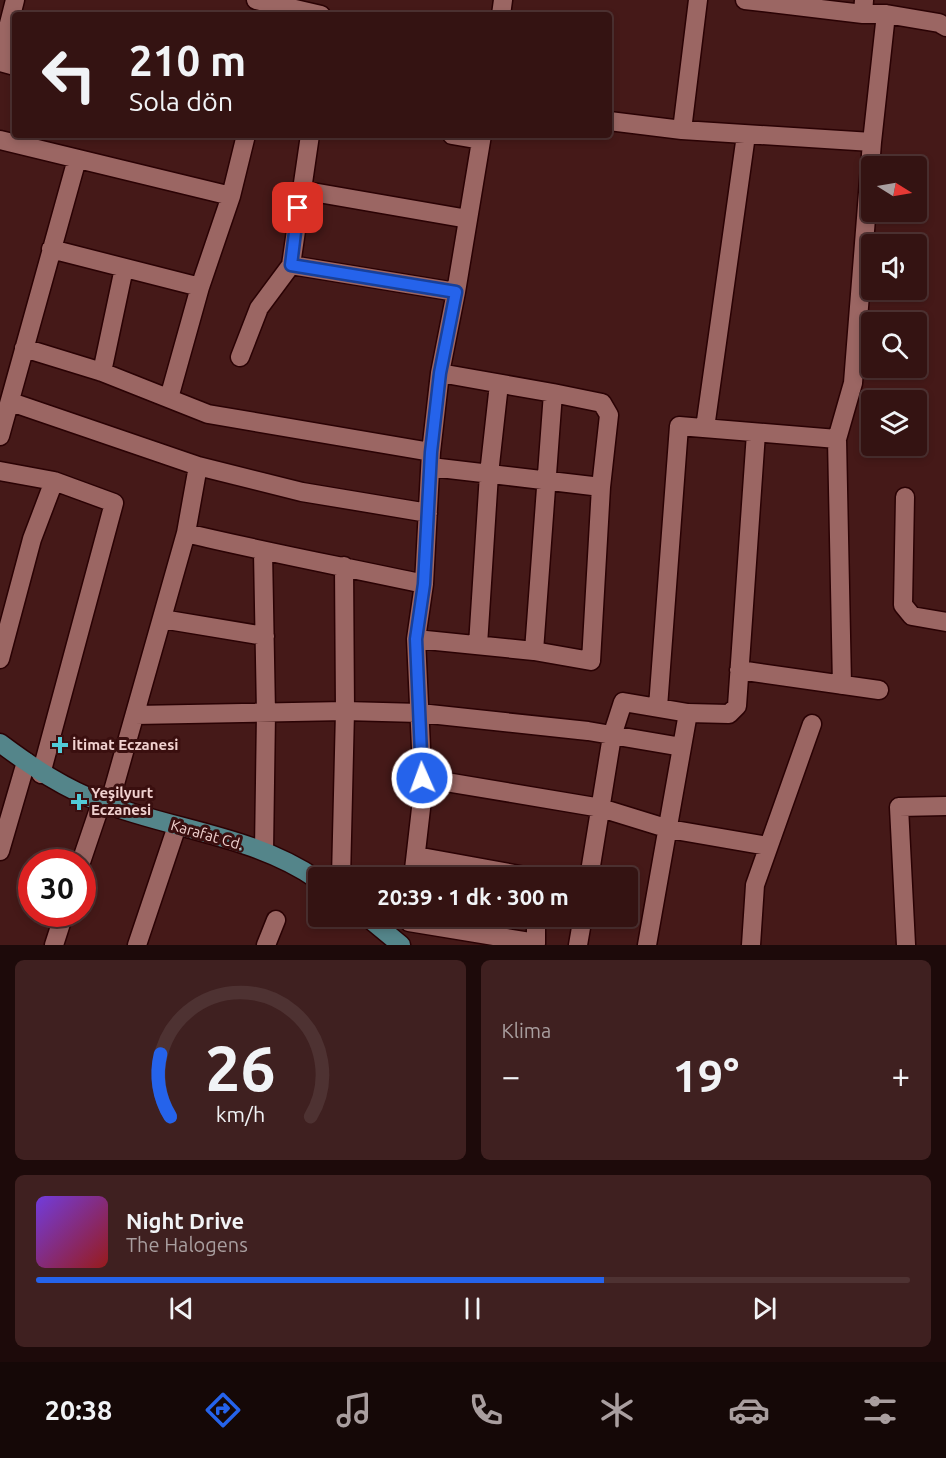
<!DOCTYPE html>
<html lang="tr">
<meta charset="utf-8">
<style>
:root{--surface:#341312;--page:#3f2020;--text:#f1f3f6;--muted:#a99e9f;--line:#4e3232;--accent:#2563eb}
body{margin:0;font-family:Ubuntu,sans-serif;background:var(--page);color:var(--text);height:100vh;display:flex;flex-direction:column;font-size:22px;white-space:nowrap}
*{box-sizing:border-box;margin:0}
p{font-size:20px;color:var(--muted)}
.icon{flex:none;width:33px;height:33px;fill:none;stroke:currentColor;stroke-width:2;stroke-linecap:round;stroke-linejoin:round}
.map{position:relative;height:945px;overflow:hidden}
.side{display:flex;flex-direction:column;gap:15px;padding:15px;background:#1d0a0a;flex:1}
.side>*{flex:none}
.top-card{position:absolute;left:12px;top:12px;width:600px;height:126px;border-radius:6px;box-shadow:0 3px 9px #0003,0 0 0 2px var(--line);background:#341312;color:var(--text);overflow:hidden}
.needle{width:39px;rotate:101deg}
.fabs{position:absolute;left:861px;top:156px;display:grid;gap:12px}
.fabs a{display:grid;place-items:center;width:66px;height:66px;border-radius:6px;background:var(--surface);box-shadow:0 3px 9px #0003,0 0 0 2px var(--line);font-size:30px}
.speed{position:absolute;left:18px;top:849px;display:flex;gap:12px;font-size:30px;font-weight:700;text-align:center}
.speed>*{display:grid;place-content:center;width:78px;height:78px;border-radius:50%;background:var(--surface);box-shadow:0 3px 9px #0003,0 0 0 2px var(--line);line-height:1}
.speed .limit{border:9px solid #d22;background:#fff;color:#111}
.pin{position:absolute;display:grid;place-items:center;width:51px;height:51px;color:#fff;margin:-26px;border-radius:12px;box-shadow:0 3px 9px #0006}
.me{position:absolute;width:66px;margin:-33px;rotate:358deg;stroke-linejoin:round;filter:drop-shadow(0 0 4px #0008)}
.turn{display:flex;align-items:center;gap:21px;height:126px;padding:0 18px;font-size:27px}
.turn .icon{width:78px;height:78px;stroke-width:2.5}
.turn b{display:block;font-size:42px;line-height:51px}
.big{font-size:45px;font-weight:600;line-height:1.1}
.side .card{flex:1;display:flex;flex-direction:column;justify-content:center;gap:9px;min-width:0;padding:0 21px;border-radius:9px;background:var(--page)}
.side .dial{align-items:center;gap:0}
.dial svg{height:156px;overflow:visible;fill:none;stroke:var(--line);stroke-width:7;stroke-linecap:round;text-anchor:middle}
.dial text{fill:var(--text);stroke:none}
.song{display:flex;align-items:center;gap:18px}
.cover{width:72px;height:72px;border-radius:9px;background:linear-gradient(135deg,hsl(260 70% 55%),hsl(0 70% 35%))}
.played{height:6px;border-radius:3px;background:linear-gradient(90deg,var(--accent) 65%,var(--line) 65%)}
.keys{display:flex;justify-content:space-around;direction:ltr}
.heat{display:flex;justify-content:space-between;align-items:center;font-size:33px;direction:ltr}
.side .tiles{flex:1;display:grid;gap:15px;grid-template-columns:1fr 1fr}
.card:last-child{grid-column:span 2}
.trip{position:absolute;left:308px;top:867px;width:330px;height:60px;border-radius:6px;background:var(--surface);box-shadow:0 3px 9px #0003,0 0 0 2px var(--line);font-weight:600;line-height:60px;text-align:center}
.menu{display:flex;height:96px;justify-content:space-around;align-items:center;background:#150807;color:var(--muted)}
.menu .icon{width:42px;height:42px}
.menu .current{color:var(--accent)}
.menu b{font-size:27px;color:var(--text)}
.map>svg:first-child{display:block}
</style>
<div class="map">
<svg width="946" height="945" viewBox="0 0 946 945">
<rect width="100%" height="100%" fill="#451918"/>
<g fill="none" stroke-linecap="round" stroke-linejoin="round">
<!-- minor casing -->
<g stroke="#2a0204" stroke-width="21">
<path id="minor" d="M 256,0 L 321,15
M 745,0 L 863,14
M 886,14 L 939,23 L 946,27
M 501,15 L 503,0
M 0,59 L 15,0
M 0,62 L 15,66
M 609,121 L 682,130 L 872,142
M 682,130 L 698,0
M 452,135 L 481,140
M 0,140 L 231,196
M 301,190 L 468,219
M 51,249 L 200,287
M 291,265 L 456,292
M 24,348 L 102,372 L 208,414 L 431,452
M 240,357 L 259,308 L 291,265 L 310,135
M 102,372 L 124,268
M 169,398 L 200,287 L 231,196 L 246,135
M 11,402 L 198,466 L 302,492 L 428,513
M 705,428 L 746,135
M 0,436 L 77,159
M 431,467 L 601,487
M 0,471 L 54,481 L 114,503 L 41,774
M 905,497 L 903,605 L 912,616 L 946,622
M 186,533 C 265,552 345,567 424,584
M 263,552 L 266,713 L 264,851
M 162,619 L 265,636
M 416,639 L 534,651 L 553,393 L 440,373
M 478,645 L 489,474 L 499,384
M 534,651 L 591,661 L 601,487 L 609,415 L 602,403 L 553,393
M 0,659 L 32,539 L 54,481
M 739,670 L 879,690
M 842,685 L 837,439 L 853,383 L 872,142 L 886,14 L 863,14 L 864,0
M 658,707 L 679,426 L 837,439
M 135,715 L 345,711 L 420,713 L 588,731 L 682,747
M 422,778 L 601,808 L 669,829 L 768,846
M 109,805 L 186,533 L 198,466
M 0,851 L 26,762
M 416,856 L 536,878
M 81,862 L 101,803
M 341,878 L 345,711 L 344,566
M 413,878 L 423,791 L 416,639 L 424,584 L 431,452 L 440,373 L 456,292 L 482,135
M 589,878 L 612,736 L 623,702 L 688,713 L 729,714 L 737,706 L 756,433
M 409,922 L 536,943 L 536,916
M 54,945 L 64,914
M 137,945 L 177,826
M 266,945 L 276,920
M 578,945 L 583,916
M 647,945 L 688,713
M 751,945 L 755,885 L 812,724
M 906,945 L 899,807 L 946,806"/>
</g>
<!-- major casing -->
<g stroke="#2a0204" stroke-width="21">
<path id="major" d="M 0,743 C 32,767 65,789 103,803 C 174,830 255,836 318,880
M 366,916 L 401,945"/>
</g>
<!-- minor -->
<use href="#minor" stroke="#9b6663" stroke-width="18"/>
<!-- major -->
<use href="#major" stroke="#54858a" stroke-width="18"/>
</g>
<g fill="none" stroke-linecap="round" stroke-linejoin="round">
<!-- route casing -->
<g stroke="#184099" stroke-width="15">
<path id="route" d="M 298,208 L 291,265 L 456,292 L 440,373 L 431,452 L 424,584 L 416,639 L 422,778"/>
</g>
<!-- route -->
<use href="#route" stroke="#2563eb" stroke-width="10"/>
</g>
<!-- markers -->
<g fill="#52cbd7" stroke="#3a0f0f" stroke-width="2">
<path d="M57 736h6v6h6v6h-6v6h-6v-6h-6v-6h6z"/>
<path d="M76 793h6v6h6v6h-6v6h-6v-6h-6v-6h6z"/>
</g>
<g text-anchor="middle" stroke-width="6" stroke-linejoin="round" paint-order="stroke">
<!-- poi labels -->
<g font-size="15" font-weight="bold" fill="#f1d2d0" stroke="#3a0f0f" text-anchor="start">
<text x="72" y="750">İtimat Eczanesi</text>
<text x="91" y="798">Yeşilyurt<tspan x="91" dy="17">Eczanesi</tspan></text>
</g>
<!-- street labels -->
<g font-size="15" fill="#f1d2d0" stroke="#3a0f0f">
<text transform="translate(207 835) rotate(16)" y="5">Karafat Cd.</text>
</g>
</g>
</svg>
<div class="fabs">
<a><svg class="needle" viewBox="-14 -14 28 28"><path d="M0-13l5 13h-10z" fill="#e53935"/><path d="M0 13l5-13h-10z" fill="#a99e9f"/></svg></a>
<a><svg class="icon" aria-label="sound" viewBox="0 0 24 24"><path d="M4 9h4l5-4v14l-5-4H4zM17 9q2 3 0 6"/></svg></a>
<a><svg class="icon" aria-label="search" viewBox="0 0 24 24"><circle cx="10" cy="10" r="6"/><path d="M15 15l6 6"/></svg></a>
<a><svg class="icon" aria-label="layers" viewBox="0 0 24 24"><path d="M12 4l9 5-9 5-9-5zM3 14l9 5 9-5"/></svg></a>
</div>
<div class="speed"><div class="limit">30</div></div>
<div class="pin" style="left:298px;top:208px;background:#d93025"><svg class="icon" aria-label="arrive" viewBox="0 0 24 24"><path d="M6 21V4h12l-3 4 3 4H6"/></svg></div>
<svg class="me" style="left:422px;top:778px" viewBox="-20 -20 40 40"><circle r="17" fill="#2563eb" stroke="#fff" stroke-width="3"/><path d="M0-11L8 9 0 5-8 9z" fill="#fff"/></svg>
<div class="trip">20:39 · 1 dk · 300 m</div>
<div class="top-card">
<div class="turn"><svg class="icon" aria-label="left" viewBox="0 0 24 24"><path d="M17 20v-9H6M10 6l-5 5 5 5"/></svg><div><b>210 m</b>Sola dön</div></div>
</div>
</div>
<section class="side">
<div class="tiles">
<div class="card dial"><svg viewBox="0 0 100 80">
<path d="M14 69A42 42 0 1 1 86 69"/>
<path d="M14 69A42 42 0 0 1 9 37" stroke="#2563eb"/>
<text x="50" y="56" font-size="32" font-weight="700">26</text>
<text x="50" y="72" font-size="11">km/h</text>
</svg></div>
<div class="card"><p>Klima</p>
<div class="heat"><a>−</a><b class="big">19°</b><a>+</a></div>
</div>
<div class="card">
<div class="song"><i class="cover"></i><div><b>Night Drive</b><p>The Halogens</p></div></div>
<div class="played"></div>
<div class="keys"><svg class="icon" aria-label="previous" viewBox="0 0 24 24"><path d="M18 5L8 12l10 7zM5 5v14"/></svg><svg class="icon" aria-label="pause" viewBox="0 0 24 24"><path d="M8 5v14M16 5v14"/></svg><svg class="icon" aria-label="next" viewBox="0 0 24 24"><path d="M6 5l10 7-10 7zM19 5v14"/></svg></div>
</div>
</div>
</section>
<nav class="menu">
<b>20:38</b>
<svg class="icon current" aria-label="directions" viewBox="0 0 24 24"><path d="M12 3l9 9-9 9-9-9zM9 14v-3h6M13 9l2 2-2 2"/></svg>
<svg class="icon" aria-label="music" viewBox="0 0 24 24"><path d="M9 18V5l10-2v13"/><circle cx="6" cy="18" r="3"/><circle cx="16" cy="16" r="3"/></svg>
<svg class="icon" aria-label="phone" viewBox="0 0 24 24"><path d="M5 4h4l2 5-3 2q2 4 5 5l2-3 5 2v4C11 20 4 13 5 4z"/></svg>
<svg class="icon" aria-label="climate" viewBox="0 0 24 24"><path d="M12 3v18M4 7l16 10M4 17L20 7"/></svg>
<svg class="icon" aria-label="car" viewBox="0 0 24 24"><path d="M5 17H2v-5l4-1 3-4h7l3 4 3 1v5h-3M9 17h6M6 11h13"/><circle cx="7" cy="17" r="2"/><circle cx="17" cy="17" r="2"/></svg>
<svg class="icon" aria-label="filters" viewBox="0 0 24 24"><path d="M4 7h16M4 17h16"/><circle cx="9" cy="7" r="2"/><circle cx="15" cy="17" r="2"/></svg>
</nav>
